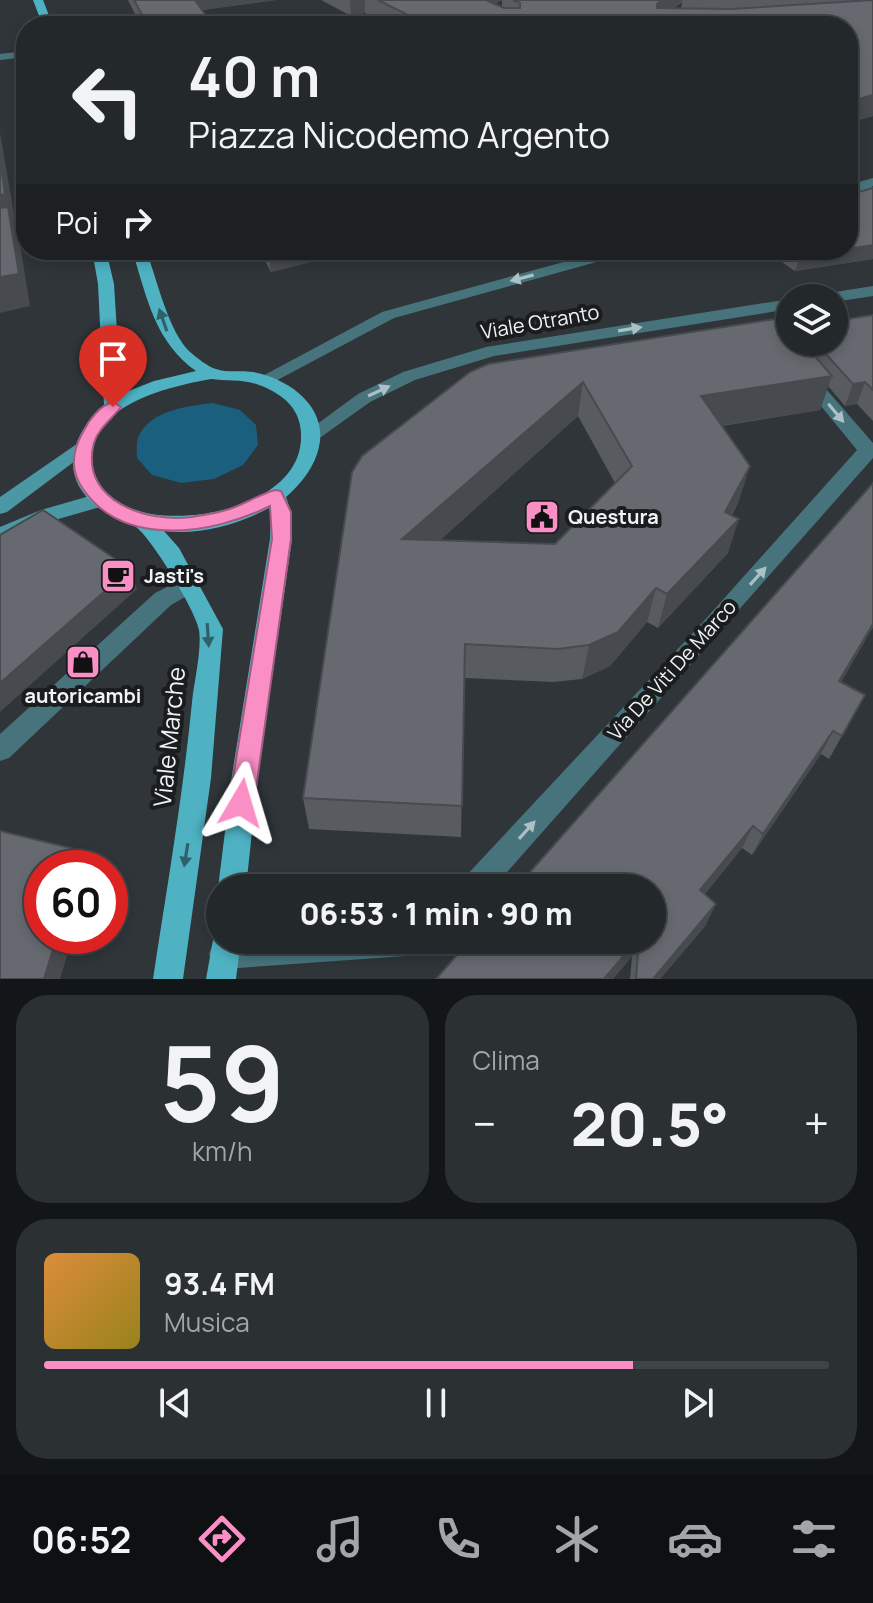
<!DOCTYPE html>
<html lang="it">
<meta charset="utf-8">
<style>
:root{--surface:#23282b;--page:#2b3033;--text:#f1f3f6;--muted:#a3a6a9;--line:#404447;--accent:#fa8fc6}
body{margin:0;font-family:Manrope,sans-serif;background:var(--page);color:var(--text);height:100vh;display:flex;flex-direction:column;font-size:30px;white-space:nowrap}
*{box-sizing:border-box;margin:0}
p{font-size:26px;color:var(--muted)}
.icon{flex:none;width:44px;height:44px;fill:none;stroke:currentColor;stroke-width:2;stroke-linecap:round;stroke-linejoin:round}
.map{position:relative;height:979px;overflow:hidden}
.side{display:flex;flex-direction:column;gap:16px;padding:16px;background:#131618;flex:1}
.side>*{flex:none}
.hud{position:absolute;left:16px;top:16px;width:842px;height:244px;border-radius:32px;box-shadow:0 4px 12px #0003,0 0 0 2px var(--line);background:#23282b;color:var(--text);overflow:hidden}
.tools{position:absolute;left:776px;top:284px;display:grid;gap:16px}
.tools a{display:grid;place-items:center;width:72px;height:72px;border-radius:50%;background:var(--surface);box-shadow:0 4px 12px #0003,0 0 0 2px var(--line);font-size:40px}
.speed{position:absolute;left:24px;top:850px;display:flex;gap:16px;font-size:40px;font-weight:700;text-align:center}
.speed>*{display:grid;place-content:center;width:104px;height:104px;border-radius:50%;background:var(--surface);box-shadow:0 4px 12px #0003,0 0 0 2px var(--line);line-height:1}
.speed .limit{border:12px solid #d22;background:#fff;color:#111}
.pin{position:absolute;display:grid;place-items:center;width:68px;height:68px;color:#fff;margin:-82px -34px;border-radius:50% 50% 50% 0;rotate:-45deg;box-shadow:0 0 8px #0007}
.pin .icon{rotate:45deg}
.me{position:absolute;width:88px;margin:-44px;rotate:7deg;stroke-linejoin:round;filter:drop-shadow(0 0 6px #0008)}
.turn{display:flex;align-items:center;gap:28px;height:168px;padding:0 40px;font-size:36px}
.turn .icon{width:104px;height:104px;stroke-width:2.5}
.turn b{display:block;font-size:56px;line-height:68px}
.then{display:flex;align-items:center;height:76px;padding:0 40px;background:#0003;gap:16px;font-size:30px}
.big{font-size:60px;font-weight:800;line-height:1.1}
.side .widget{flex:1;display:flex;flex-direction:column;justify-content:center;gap:12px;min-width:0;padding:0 28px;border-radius:32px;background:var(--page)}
.side .dial{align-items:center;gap:0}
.dial b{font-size:104px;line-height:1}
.song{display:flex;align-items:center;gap:24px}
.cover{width:96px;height:96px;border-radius:12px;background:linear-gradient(135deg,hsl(30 70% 55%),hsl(50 70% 35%))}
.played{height:8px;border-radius:4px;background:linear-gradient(90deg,var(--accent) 75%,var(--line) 75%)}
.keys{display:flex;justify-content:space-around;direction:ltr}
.heat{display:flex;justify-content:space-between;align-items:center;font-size:44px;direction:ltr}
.side .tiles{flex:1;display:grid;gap:16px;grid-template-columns:1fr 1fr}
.widget:last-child{grid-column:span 2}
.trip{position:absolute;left:206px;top:874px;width:460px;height:80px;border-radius:40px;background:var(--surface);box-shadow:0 4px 12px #0003,0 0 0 2px var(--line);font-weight:800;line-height:80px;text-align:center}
.menu{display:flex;height:128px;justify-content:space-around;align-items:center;background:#0e1011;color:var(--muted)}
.menu .icon{width:56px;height:56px}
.menu .active{color:var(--accent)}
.menu b{font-size:36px;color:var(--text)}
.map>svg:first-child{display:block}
</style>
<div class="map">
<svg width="873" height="979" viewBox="0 0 873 979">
<rect width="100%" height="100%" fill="#2f3539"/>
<!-- green -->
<path fill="#1b5f7f" d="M 213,403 L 240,410 L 256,425 L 258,445 L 243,465 L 214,479 L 181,483 L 152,475 L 137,458 C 137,453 136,444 138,438 C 149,410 188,406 213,403 Z"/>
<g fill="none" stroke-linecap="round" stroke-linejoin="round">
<!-- minor -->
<path fill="#47747c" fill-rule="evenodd" d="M 26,51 L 26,57 L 0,60 L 0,54 Z
M 848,177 L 873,187 L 873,196 L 848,186 Z
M 26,226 L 26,234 L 0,239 L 0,231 Z
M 807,373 L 813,374 L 873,443 L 873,458 L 493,888 L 460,888 L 464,878 L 703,622 L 857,450 L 798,378 Z
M 189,576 L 197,578 L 200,584 L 197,590 L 171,605 L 9,758 L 0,761 L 0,734 L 155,593 Z
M 221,940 L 435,940 L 431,951 L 420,955 L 224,969 L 213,965 L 209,954 L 213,943 Z"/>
<!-- tertiary -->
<path fill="#47747c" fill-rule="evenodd" d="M 873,178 L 873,186 L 848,193 L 848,185 Z
M 607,250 L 631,250 L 629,253 L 394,318 L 270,384 L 258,384 L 255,380 L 382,312 Z
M 873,286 L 873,296 L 834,302 L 834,298 L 821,298 L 829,293 Z
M 790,299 L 790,309 L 494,356 L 415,380 L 370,402 L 321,437 L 314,439 L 305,433 L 358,394 L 403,372 L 486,347 Z"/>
<!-- secondary -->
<path fill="#4c97a4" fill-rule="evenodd" d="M 84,439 L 94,445 L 91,449 L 7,512 L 0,514 L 0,497 Z
M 100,493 L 107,495 L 110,500 L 107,505 L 55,520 L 0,544 L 0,527 L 41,510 Z"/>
<!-- primary -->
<path fill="#4eb2c3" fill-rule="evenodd" d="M 33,0 L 43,0 L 53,26 L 43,26 Z
M 92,250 L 106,250 L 114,284 L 121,394 L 154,381 L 196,371 C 154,341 147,297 132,250 L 146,250 C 157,279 168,331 190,352 C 196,357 208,367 216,369 C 227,373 241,370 253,372 C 286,378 324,403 320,441 C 317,464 303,482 286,497 L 291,512 L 292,539 L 258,775 L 246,888 L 220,888 L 220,894 L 218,888 L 232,775 L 270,539 L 271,512 L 269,508 C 237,525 200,535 164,531 L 179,548 L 223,629 L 211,778 L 183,979 L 153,979 C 167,887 183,795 192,702 C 194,682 202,649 199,630 C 196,611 152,539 136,527 C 126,519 110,516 99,508 C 57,477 71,435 104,405 L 98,284 ZM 211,379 C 226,381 244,379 259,385 C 278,392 296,404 300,425 C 314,503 187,530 133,509 C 115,502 96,487 93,467 C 83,406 167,387 211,379 Z
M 220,928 L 220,940 L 241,940 L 236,979 L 206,979 L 215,929 Z"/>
</g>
<!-- wall -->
<path fill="#585b60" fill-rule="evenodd" d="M 128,0 L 276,0 L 202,10 L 213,26 L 141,26 Z
M 321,0 L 873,0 L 873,116 L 848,123 L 848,26 L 390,26 L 365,13 L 351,16 ZM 502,0 L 502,8 L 494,4 ZM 682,2 L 681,8 L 674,8 Z
M 873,188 L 873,259 L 795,271 L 764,250 L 848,250 Z
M 259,250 L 358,250 L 271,272 Z
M 873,315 L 873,421 L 857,404 L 845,406 L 828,386 L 820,410 L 722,426 L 739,501 L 732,515 L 728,553 L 658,628 L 647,622 L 610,666 L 582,679 L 553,682 L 464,678 L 461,837 L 309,829 L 303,798 L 470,372 L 790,342 L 834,342 ZM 578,416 L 615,483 L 555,544 L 440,540 Z
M 873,483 L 873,627 L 841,682 L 865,695 L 829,759 L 821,754 L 752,855 L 742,848 L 705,894 L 706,925 L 660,979 L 630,979 L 632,957 L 470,940 L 652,940 Z"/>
<!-- shaded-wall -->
<path fill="#474a4e" d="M 191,0 L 276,0 L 193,11 Z
M 350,0 L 365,0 L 365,13 L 351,16 Z
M 486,0 L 502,0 L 486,7 Z
M 662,0 L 683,0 L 654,24 L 657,4 Z
M 873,95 L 873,116 L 848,123 L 848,102 Z
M 0,133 L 16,225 L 14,225 L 19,238 L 30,306 L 0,313 Z
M 873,245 L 873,259 L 795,271 L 800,256 L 840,250 L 848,250 L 848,249 Z
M 268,250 L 358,250 L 271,272 Z
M 832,376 L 820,410 L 693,430 L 701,396 Z
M 583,382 L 578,416 L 403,574 L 402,539 Z
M 865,382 L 857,404 L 845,406 L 853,384 Z
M 750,466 L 739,501 L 717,541 L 739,519 L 728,553 L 658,628 L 667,594 L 725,512 Z
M 130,569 L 137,589 L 0,712 L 0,683 Z
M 656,588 L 647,622 L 610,666 L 582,679 L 589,645 Z
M 873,624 L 873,627 L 827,705 L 839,681 Z
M 833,731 L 821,754 L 752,855 L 763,834 Z
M 753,826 L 742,848 L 691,911 L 700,890 Z
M 83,851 L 93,868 L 78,868 Z
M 716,904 L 706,925 L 660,979 L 653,979 Z
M 57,936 L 73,936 L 60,979 L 44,979 Z
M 637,940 L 638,940 L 632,957 L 613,979 L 604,979 Z"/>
<!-- building -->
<path fill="#666a70" stroke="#474a4e" stroke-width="2" fill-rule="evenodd" d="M 134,0 L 195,0 L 213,26 L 148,26 Z
M 378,0 L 486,0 L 504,8 L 520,8 L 520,3 L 513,0 L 662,0 L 657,4 L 657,8 L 731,9 L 873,0 L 873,95 L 848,102 L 848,26 L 430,26 Z
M 0,161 L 5,194 L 0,195 Z
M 873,188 L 873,245 L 848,249 L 848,195 Z
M 8,207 L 19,274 L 0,277 L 0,208 Z
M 791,250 L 840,250 L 800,256 Z
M 873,315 L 873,390 L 865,382 L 853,384 L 815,342 L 834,342 L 834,321 Z
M 781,318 L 790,328 L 790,342 L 803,342 L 832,376 L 701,396 L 750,466 L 725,512 L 739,519 L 667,594 L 656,588 L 618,632 L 589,645 L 558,649 L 465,644 L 462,806 L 303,798 L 352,472 L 362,456 L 470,372 L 488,364 ZM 583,382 L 632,466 L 555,544 L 402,539 Z
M 873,483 L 873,624 L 839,681 L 865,695 L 842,736 L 833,731 L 763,834 L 753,826 L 700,890 L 716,904 L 653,979 L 636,979 L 639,940 L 652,940 L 652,888 L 516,888 Z
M 43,510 L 130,569 L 0,683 L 0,535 Z
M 0,831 L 83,851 L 78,868 L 42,868 L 42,936 L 57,936 L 44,979 L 0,979 Z
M 470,940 L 637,940 L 604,979 L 436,979 Z"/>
<!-- one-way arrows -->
<defs><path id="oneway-solid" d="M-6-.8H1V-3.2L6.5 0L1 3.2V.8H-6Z" transform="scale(2)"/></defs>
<g fill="#acc1c5">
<use href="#oneway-solid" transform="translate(522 278) rotate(165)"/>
<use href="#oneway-solid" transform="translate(630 329) rotate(-9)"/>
<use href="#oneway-solid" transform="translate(379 391) rotate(-25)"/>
<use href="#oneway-solid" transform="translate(836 413) rotate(50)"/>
<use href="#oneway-solid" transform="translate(758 576) rotate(-48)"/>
<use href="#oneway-solid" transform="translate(527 830) rotate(-48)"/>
</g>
<g fill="#316068">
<use href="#oneway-solid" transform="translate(163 320) rotate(-109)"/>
<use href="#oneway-solid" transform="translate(208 635) rotate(86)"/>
<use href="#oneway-solid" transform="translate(186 855) rotate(99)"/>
</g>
<!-- route -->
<path fill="#fa8fc6" stroke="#a25d81" stroke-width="2" d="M 113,402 L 121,407 C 111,420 96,430 93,447 C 82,502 148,523 192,517 C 206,514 222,513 235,507 C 248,502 261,494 275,490 L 281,491 L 291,512 L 291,539 L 254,803 L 250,811 L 241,815 L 233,811 L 229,803 L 272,539 L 270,506 C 214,534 124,549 83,489 C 70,471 72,451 83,432 C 89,420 100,405 113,402 Z"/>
<!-- icons -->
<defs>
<g id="civic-square" transform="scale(1.8)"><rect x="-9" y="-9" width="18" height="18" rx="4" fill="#fa8fc6" stroke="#1a1c1e"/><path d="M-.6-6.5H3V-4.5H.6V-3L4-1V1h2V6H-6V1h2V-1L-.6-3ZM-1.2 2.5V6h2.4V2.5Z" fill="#111"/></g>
<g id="cafe-square" transform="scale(1.8)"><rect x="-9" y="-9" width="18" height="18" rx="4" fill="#fa8fc6" stroke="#1a1c1e"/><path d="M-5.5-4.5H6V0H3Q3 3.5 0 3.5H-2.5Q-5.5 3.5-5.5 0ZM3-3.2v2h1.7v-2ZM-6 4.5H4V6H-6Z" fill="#111"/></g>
<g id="shop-square" transform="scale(1.8)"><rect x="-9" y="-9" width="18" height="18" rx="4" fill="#fa8fc6" stroke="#1a1c1e"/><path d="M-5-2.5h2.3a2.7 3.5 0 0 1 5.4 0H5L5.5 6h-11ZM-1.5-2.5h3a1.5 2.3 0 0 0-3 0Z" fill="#111"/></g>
</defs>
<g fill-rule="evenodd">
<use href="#civic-square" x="542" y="517"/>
<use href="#cafe-square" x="118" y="576"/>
<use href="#shop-square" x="83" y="662"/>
</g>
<g text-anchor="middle" stroke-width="8" stroke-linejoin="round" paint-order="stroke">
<!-- street labels -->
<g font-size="20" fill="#f0f4f6" stroke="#1a1c1e">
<text transform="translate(540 322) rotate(-10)" y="7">Viale Otranto</text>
<text transform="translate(672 670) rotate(-48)" y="7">Via De Viti De Marco</text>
</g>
<!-- poi labels -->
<g font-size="20" font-weight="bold" fill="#f0f4f6" stroke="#1a1c1e" text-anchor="start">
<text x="568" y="524">Questura</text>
<text x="144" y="583">Jasti's</text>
<text x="83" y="703" text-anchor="middle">autoricambi</text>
</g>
<!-- near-street labels -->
<g font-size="24" fill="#f0f4f6" stroke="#1a1c1e">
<text transform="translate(170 737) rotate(-84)" y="8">Viale Marche</text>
</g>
</g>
</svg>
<div class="tools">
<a><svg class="icon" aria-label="layers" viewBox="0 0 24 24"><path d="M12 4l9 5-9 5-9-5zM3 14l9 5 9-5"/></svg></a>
</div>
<div class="speed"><div class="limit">60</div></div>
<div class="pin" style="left:113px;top:407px;background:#d93025"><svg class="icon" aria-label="arrive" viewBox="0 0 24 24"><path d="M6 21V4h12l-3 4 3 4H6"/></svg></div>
<svg class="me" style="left:241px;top:803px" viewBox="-20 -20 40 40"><path d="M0-17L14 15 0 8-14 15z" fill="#fa8fc6" stroke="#fff" stroke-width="4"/></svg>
<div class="trip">06:53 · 1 min · 90 m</div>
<div class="hud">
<div class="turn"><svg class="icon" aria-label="left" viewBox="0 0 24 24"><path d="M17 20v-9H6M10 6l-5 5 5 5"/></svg><div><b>40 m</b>Piazza Nicodemo Argento</div></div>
<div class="then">Poi<svg class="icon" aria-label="right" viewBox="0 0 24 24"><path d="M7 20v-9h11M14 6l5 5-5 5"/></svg></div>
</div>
</div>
<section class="side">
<div class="tiles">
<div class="widget dial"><b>59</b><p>km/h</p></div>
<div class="widget"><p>Clima</p>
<div class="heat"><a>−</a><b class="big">20.5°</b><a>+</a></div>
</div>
<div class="widget">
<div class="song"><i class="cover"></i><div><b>93.4 FM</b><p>Musica</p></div></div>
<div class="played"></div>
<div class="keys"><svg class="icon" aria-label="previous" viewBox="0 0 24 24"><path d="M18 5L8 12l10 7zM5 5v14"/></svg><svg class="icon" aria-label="pause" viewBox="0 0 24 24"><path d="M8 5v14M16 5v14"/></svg><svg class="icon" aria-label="next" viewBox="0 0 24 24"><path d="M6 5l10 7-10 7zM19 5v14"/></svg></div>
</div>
</div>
</section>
<nav class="menu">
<b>06:52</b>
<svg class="icon active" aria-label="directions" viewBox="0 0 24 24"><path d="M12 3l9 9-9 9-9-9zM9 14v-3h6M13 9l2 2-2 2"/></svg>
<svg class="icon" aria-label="music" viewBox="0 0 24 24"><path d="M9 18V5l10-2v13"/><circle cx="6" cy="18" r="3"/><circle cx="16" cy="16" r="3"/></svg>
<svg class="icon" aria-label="phone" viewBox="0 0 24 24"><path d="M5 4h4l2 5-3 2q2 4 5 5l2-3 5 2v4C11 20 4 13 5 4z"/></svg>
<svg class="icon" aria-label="climate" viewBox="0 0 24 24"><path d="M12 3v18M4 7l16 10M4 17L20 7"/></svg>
<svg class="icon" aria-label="car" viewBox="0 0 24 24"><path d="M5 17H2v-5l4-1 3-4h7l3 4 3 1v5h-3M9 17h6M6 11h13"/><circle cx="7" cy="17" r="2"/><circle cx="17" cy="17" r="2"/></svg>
<svg class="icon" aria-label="filters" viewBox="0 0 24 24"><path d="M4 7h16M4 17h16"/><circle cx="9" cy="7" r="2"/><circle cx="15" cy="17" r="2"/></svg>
</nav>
